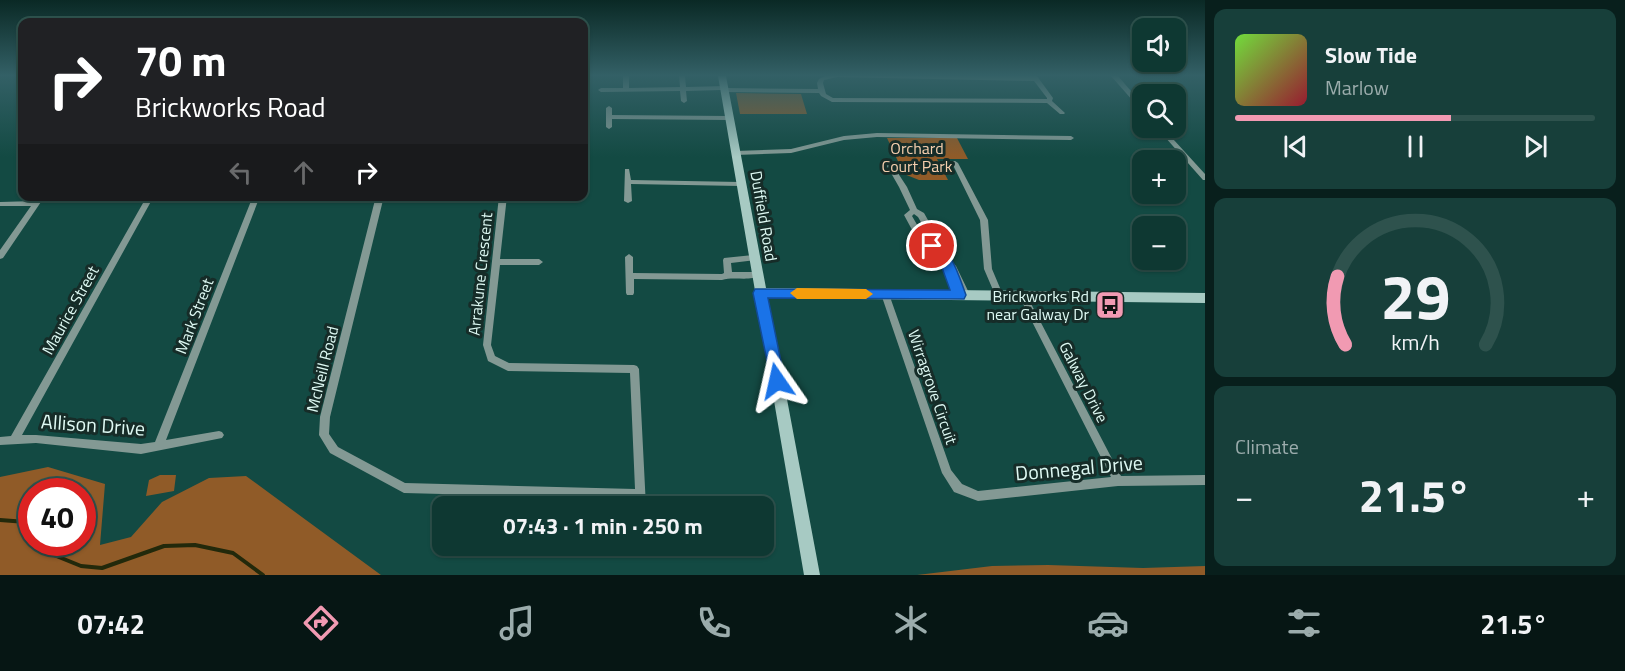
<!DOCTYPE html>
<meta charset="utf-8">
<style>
:root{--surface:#0e3832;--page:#173f3a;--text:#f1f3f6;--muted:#9bacac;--line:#2e524d;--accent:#f19ab2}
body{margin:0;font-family:"Titillium Web",sans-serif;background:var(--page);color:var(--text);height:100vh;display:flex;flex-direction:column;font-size:22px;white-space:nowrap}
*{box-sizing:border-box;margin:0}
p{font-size:20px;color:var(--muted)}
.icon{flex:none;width:33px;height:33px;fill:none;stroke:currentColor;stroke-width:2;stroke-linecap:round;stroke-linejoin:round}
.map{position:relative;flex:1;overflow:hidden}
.side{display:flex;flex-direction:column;gap:9px;padding:9px;background:#081f1c;width:420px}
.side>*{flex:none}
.banner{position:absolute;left:18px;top:18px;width:570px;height:183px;border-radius:12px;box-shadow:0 2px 4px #0004,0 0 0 2px var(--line);background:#202124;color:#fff;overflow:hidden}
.buttons{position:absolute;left:1132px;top:18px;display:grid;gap:12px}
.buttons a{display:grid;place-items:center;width:54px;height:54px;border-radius:12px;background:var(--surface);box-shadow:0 2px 4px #0004,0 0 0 2px var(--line);font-size:30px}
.speed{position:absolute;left:18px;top:478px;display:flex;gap:12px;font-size:30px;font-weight:700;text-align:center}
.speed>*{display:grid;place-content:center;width:78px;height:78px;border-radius:50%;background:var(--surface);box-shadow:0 2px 4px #0004,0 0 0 2px var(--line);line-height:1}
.speed .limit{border:9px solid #d22;background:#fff;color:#111}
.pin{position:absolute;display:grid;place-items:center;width:51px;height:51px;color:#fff;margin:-26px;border:3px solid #fff;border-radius:50%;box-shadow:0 2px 6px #0007}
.me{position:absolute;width:66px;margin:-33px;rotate:349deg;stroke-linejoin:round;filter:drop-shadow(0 0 4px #0008)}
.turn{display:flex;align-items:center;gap:21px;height:126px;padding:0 18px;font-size:27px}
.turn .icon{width:78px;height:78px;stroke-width:2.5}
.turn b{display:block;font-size:42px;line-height:51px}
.lanes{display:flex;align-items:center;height:57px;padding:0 18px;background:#0003;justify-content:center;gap:30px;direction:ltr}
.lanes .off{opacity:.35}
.big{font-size:45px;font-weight:700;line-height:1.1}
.side .widget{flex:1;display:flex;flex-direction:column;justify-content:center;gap:9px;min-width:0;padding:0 21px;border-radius:12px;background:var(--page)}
.side .dial{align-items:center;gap:0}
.dial svg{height:156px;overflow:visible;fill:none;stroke:var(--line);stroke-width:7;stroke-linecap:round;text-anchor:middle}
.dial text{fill:var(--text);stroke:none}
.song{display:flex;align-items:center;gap:18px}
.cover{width:72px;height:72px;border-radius:9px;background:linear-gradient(135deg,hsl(100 70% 55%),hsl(350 70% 35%))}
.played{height:6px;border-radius:3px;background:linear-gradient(90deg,var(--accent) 60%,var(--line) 60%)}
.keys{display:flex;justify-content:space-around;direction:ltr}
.heat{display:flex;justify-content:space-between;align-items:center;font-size:33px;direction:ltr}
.trip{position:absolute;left:432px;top:496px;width:342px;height:60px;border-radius:12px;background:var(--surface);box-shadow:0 2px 4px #0004,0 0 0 2px var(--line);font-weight:700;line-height:60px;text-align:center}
.tabs{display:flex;height:96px;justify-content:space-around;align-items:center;background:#061614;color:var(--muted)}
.tabs .icon{width:42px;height:42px}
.tabs .current{color:var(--accent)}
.tabs b{font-size:27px;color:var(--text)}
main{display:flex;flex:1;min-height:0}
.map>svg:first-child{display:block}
</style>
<main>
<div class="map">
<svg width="1205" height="575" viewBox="0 0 1205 575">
<rect width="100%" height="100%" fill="#134a43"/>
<!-- green -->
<path fill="#905b28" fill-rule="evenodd" d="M 736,93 L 801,94 L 807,114 L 740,114 Z
M 887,138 L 957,138 L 968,159 L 937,159 L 948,180 L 919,180 L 904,174 Z
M 48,467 L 105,484 L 100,545 L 131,537 L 162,502 L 209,478 L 246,476 L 381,575 L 0,575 L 0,477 ZM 32,492 L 82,492 L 82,543 L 32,543 Z
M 160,475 L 176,475 L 174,491 L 146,496 L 149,480 Z
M 1048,565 L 1143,568 L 1205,566 L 1205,575 L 917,575 L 992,566 Z"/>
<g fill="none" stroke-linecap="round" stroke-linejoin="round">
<!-- stream -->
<path stroke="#22290b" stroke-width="4" d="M 0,520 L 26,522 L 32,529
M 41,543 L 49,553 L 81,566 L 102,568 L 164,546 L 195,545 L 233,553 L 263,575"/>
<!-- street -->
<path fill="#839994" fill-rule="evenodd" d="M 623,76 L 629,76 L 629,88 L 680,87 L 679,76 L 685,76 L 686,87 L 724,86 L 727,88 L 818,89 L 817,83 L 819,79 L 825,76 L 1037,76 L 1053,98 L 1052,101 L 1065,113 L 1064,114 L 1060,114 L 1047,103 L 832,102 L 821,96 L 819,93 L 724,92 L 721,90 L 686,91 L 687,101 L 684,103 L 681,101 L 680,91 L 601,92 L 598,90 L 601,88 L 623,88 ZM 837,77 L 1034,81 L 1047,98 L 1047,99 L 833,98 L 826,94 L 823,83 L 824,80 Z
M 1111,76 L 1118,76 L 1143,105 L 1143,111 L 1141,110 Z
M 609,106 L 612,108 L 612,115 L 729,116 L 732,118 L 729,120 L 612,119 L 612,127 L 609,129 L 606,127 L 606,108 Z
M 1157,128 L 1163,128 L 1205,174 L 1205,180 L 1203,180 Z
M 877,133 L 1071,136 L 1074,138 L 1071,140 L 877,137 L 844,140 L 791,153 L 735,155 L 732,153 L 735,151 L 791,149 L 844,136 Z
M 953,161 L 955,161 L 958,163 L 988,220 L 992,269 L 1003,295 L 1002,297 L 996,297 L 984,269 L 980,220 L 952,163 Z
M 888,164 L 892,164 L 907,187 L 917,209 L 924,213 L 937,236 L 936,245 L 956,266 L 970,295 L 969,297 L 963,297 L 950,270 L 929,248 L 917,239 L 904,215 L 910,210 L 899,187 L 887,166 ZM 914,214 L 918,217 L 929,236 L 929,240 L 923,235 L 912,216 Z
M 625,169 L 629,169 L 631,180 L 740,182 L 744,184 L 740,186 L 631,184 L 632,201 L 628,203 L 624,201 Z
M 38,196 L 45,196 L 3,258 L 0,259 L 0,250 L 31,206 L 0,206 L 0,202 L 35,201 Z
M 147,196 L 154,196 L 22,435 L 36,435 L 141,444 L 155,442 L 253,196 L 260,196 L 166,440 L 219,431 L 222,432 L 224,435 L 222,438 L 141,454 L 36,443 L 0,445 L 0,437 L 11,436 Z
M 376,196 L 384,196 L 330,417 L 329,434 L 338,447 L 405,483 L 635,489 L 630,373 L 508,371 L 488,361 L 483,345 L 499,196 L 507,196 L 500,259 L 539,259 L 543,262 L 539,265 L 500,265 L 491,345 L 495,356 L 509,363 L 634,365 L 637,366 L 639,369 L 646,507 L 636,507 L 635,499 L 404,493 L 330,453 L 319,435 L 320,417 Z
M 629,254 L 633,257 L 633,273 L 722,274 L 724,273 L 723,260 L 724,258 L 753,255 L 757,258 L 756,260 L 731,263 L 732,272 L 756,272 L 760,275 C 750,282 734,276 722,280 L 634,279 L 634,293 L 633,295 L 627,295 L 626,293 L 625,257 Z
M 885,291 L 888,292 L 889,294 L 951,470 L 962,484 L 978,491 L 1111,477 L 1019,296 L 1020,294 L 1026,294 L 1027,296 L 1121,476 L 1205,475 L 1205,485 L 1118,486 L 978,501 L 954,492 L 942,473 L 881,294 L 882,292 Z"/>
<!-- secondary -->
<path fill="#a7cac3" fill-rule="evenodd" d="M 718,76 L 726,76 L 766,288 L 1205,293 L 1205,303 L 768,298 L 820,575 L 804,575 Z"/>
</g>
<!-- sky -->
<linearGradient id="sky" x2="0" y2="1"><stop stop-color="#0a2925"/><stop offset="0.48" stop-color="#336066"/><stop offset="1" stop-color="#336066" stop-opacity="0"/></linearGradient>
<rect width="1205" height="157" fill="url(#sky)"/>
<!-- route -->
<path fill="#1a73e8" stroke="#114b97" stroke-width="1.5" d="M 932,241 C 952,248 959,277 966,295 L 964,299 L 768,298 L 785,381 L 783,385 L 777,387 L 772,385 L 753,293 L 755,289 L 950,290 L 941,265 L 925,246 Z"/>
<!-- slow -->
<path fill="#f59e0b" d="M 797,288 L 866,289 L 873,294 L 866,299 L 797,299 L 790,293 Z"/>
<!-- icons -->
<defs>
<g id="bus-square" transform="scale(1.5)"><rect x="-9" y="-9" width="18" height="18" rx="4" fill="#f19ab2" stroke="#162c28"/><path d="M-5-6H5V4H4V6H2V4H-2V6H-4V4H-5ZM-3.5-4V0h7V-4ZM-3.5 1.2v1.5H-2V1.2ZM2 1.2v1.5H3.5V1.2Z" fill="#111"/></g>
</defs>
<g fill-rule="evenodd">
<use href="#bus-square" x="1110" y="305"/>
</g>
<g text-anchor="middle" stroke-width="6" stroke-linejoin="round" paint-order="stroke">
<!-- park labels -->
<g font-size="16" fill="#f6cfae" stroke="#162c28">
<text x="917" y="154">Orchard<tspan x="917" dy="18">Court Park</tspan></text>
</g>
<!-- street labels -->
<g font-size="16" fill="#def9f3" stroke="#162c28">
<text transform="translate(764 216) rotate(80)" y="6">Duffield Road</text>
<text transform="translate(480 274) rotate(-84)" y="6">Arrakune Crescent</text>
<text transform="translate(70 310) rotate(-61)" y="6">Maurice Street</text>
<text transform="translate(194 316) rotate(-69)" y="6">Mark Street</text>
<text transform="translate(322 369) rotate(-76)" y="6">McNeill Road</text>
<text transform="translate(1084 382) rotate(63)" y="6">Galway Drive</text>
<text transform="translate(933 387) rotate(71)" y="6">Wirragrove Circuit</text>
</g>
<!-- poi labels -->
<g font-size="16" fill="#def9f3" stroke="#162c28" text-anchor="end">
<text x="1089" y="302">Brickworks Rd<tspan x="1089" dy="18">near Galway Dr</tspan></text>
</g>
<!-- near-street labels -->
<g font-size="20" fill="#def9f3" stroke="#162c28">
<text transform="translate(93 425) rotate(4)" y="7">Allison Drive</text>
<text transform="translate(1079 468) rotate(-5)" y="7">Donnegal Drive</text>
</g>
</g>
</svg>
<div class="buttons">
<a><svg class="icon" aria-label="sound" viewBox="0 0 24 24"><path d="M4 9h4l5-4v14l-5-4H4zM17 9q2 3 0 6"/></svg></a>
<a><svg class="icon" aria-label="search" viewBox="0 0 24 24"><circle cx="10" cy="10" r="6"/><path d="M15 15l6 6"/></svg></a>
<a>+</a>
<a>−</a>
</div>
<div class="speed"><div class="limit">40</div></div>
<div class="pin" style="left:932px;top:246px;background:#d93025"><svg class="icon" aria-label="arrive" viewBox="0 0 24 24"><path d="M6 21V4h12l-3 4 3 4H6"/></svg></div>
<svg class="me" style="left:777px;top:381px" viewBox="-20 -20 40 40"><path d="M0-17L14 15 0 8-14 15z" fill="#1a73e8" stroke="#fff" stroke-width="4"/></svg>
<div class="trip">07:43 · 1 min · 250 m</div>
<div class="banner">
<div class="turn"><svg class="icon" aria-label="right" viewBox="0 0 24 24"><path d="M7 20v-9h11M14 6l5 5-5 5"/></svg><div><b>70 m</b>Brickworks Road</div></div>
<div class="lanes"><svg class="icon off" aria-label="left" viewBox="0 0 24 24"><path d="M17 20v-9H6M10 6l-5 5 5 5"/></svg><svg class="icon off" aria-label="ahead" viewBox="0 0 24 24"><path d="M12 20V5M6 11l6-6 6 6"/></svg><svg class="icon" aria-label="right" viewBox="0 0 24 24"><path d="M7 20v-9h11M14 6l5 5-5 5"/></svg></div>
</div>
</div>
<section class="side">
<div class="widget">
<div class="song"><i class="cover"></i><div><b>Slow Tide</b><p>Marlow</p></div></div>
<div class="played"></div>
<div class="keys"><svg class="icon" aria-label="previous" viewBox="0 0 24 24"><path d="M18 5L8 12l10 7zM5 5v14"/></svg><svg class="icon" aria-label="pause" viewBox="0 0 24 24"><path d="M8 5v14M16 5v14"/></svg><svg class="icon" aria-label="next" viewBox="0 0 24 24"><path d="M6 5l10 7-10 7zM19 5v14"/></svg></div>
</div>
<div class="widget dial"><svg viewBox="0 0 100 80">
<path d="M14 69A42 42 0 1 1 86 69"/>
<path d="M14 69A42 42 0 0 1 10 34" stroke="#f19ab2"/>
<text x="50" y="56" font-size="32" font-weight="700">29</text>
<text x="50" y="72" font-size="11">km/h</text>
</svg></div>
<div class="widget"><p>Climate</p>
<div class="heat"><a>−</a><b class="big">21.5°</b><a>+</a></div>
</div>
</section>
</main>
<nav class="tabs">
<b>07:42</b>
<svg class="icon current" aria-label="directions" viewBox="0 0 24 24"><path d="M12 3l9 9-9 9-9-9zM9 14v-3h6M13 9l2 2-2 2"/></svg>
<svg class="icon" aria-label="music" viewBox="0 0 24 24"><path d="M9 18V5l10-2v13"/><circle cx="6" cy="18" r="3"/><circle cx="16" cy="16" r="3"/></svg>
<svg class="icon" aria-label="phone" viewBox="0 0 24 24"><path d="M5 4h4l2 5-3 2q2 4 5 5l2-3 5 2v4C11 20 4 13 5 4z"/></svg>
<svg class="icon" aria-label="climate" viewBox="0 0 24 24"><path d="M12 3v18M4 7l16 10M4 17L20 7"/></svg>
<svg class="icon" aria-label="car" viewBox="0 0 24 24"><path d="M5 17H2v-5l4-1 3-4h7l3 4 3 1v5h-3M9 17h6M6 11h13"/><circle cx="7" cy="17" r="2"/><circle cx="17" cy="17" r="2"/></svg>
<svg class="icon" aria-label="filters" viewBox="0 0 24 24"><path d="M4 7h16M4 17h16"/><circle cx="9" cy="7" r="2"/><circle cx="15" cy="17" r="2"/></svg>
<b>21.5°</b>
</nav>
